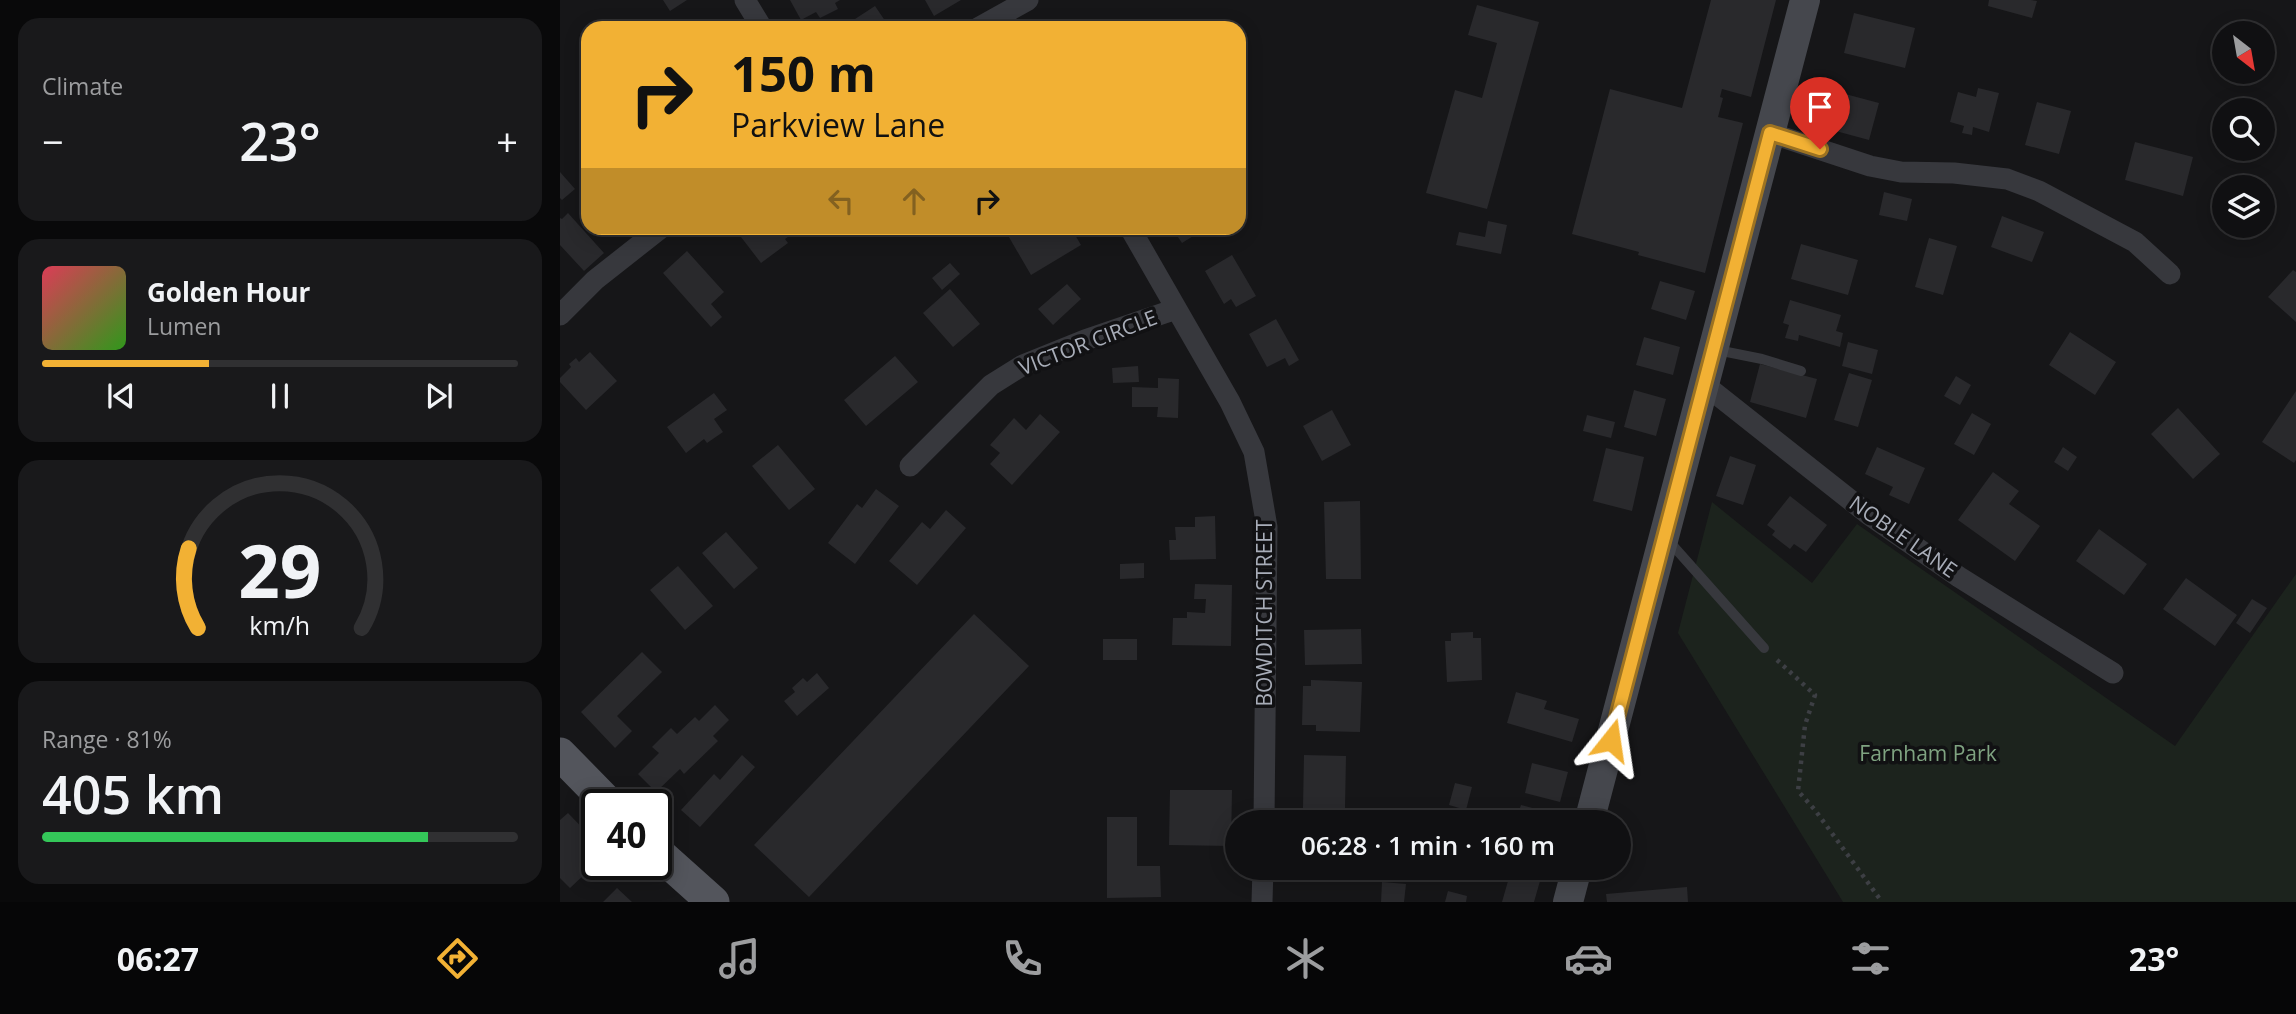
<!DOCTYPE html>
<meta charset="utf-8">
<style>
:root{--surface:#101012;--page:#19191b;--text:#f1f3f6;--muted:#9c9d9f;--line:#303032;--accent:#f2b134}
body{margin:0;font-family:"Open Sans",sans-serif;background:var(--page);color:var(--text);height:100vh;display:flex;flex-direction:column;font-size:26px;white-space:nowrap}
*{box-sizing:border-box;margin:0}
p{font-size:23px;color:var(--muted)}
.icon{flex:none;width:38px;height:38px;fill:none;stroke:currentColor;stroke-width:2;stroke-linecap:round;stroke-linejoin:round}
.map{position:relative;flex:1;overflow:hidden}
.drawer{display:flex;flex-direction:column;gap:18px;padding:18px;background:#09090a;width:560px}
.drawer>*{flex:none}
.banner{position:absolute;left:21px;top:21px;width:665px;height:214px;border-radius:21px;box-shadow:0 4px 18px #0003,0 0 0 2px var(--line);background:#f2b134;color:#111;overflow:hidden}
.needle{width:46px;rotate:149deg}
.fabs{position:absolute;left:1652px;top:21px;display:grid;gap:14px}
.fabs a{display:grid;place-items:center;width:63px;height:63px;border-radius:50%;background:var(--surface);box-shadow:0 4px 18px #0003,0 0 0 2px var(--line);font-size:35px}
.speed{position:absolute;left:21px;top:789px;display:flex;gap:14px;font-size:35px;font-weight:700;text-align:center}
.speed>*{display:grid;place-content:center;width:91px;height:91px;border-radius:50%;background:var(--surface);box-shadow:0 4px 18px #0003,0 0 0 2px var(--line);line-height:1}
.speed .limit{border:4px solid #111;border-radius:10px;background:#fff;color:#111}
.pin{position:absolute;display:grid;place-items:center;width:60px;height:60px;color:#fff;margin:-72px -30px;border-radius:50% 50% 50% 0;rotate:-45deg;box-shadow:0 0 7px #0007}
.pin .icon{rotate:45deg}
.me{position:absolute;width:77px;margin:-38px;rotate:15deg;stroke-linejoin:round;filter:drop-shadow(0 0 5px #0008)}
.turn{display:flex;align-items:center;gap:24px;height:147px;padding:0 35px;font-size:32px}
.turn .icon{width:91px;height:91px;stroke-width:2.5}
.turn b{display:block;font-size:49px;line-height:60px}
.lanes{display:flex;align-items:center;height:66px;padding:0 35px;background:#0003;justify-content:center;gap:35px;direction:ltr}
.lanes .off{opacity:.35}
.big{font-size:52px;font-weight:600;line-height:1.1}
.drawer .widget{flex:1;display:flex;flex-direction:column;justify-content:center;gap:10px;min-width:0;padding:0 24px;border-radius:21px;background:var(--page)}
.drawer .dial{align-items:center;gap:0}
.dial svg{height:182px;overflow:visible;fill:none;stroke:var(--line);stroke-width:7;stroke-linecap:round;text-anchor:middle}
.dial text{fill:var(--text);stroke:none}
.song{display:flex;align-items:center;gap:21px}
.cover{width:84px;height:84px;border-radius:10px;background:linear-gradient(135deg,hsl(350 70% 55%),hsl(110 70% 35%))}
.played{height:7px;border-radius:4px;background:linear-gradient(90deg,var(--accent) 35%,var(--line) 35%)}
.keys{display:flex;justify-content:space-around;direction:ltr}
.heat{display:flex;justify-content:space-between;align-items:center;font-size:38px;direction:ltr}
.charge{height:10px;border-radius:5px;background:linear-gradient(90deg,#34c759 81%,var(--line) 0)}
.trip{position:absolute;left:665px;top:810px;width:406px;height:70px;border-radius:35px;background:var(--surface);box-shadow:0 4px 18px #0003,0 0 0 2px var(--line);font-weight:600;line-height:70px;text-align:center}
.menu{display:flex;height:112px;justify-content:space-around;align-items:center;background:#060607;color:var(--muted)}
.menu .icon{width:49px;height:49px}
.menu .current{color:var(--accent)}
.menu b{font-size:32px;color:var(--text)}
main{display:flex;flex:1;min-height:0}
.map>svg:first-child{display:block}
</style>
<main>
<section class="drawer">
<div class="widget"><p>Climate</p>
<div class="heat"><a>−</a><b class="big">23°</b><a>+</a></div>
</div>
<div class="widget">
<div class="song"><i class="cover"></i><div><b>Golden Hour</b><p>Lumen</p></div></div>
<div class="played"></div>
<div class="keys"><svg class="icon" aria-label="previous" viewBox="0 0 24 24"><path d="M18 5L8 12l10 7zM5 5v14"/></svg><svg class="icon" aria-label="pause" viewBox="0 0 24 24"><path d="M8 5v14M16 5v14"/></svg><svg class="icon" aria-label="next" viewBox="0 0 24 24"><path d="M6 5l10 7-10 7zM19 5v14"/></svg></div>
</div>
<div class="widget dial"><svg viewBox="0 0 100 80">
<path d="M14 69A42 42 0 1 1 86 69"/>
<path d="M14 69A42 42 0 0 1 10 34" stroke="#f2b134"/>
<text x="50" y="56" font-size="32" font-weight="700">29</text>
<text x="50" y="72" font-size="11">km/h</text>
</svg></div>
<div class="widget"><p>Range · 81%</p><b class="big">405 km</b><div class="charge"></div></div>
</section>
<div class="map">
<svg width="1736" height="902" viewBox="0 0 1736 902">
<rect width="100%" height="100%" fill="#161618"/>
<!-- green -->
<path fill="#1c231d" d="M 1152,502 L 1252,583 L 1297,524 L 1615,746 L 1736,574 L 1736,902 L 1283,902 L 1118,633 Z"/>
<!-- building -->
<path fill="#29292c" d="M 103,0 L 127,0 L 110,11 Z
M 230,0 L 280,0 L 275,3 L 278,9 L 260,18 L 256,12 L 241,20 Z
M 365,0 L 401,0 L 374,16 Z
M 1151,0 L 1216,0 L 1191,97 L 1162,89 L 1160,97 L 1163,98 L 1158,117 L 1183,123 L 1145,273 L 1078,255 L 1079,252 L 1012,234 L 1050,89 L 1122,108 Z
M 1429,0 L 1471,0 L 1477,1 L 1472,18 L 1428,6 Z
M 917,5 L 979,22 L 927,209 L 866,193 L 895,90 L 922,98 L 937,43 L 908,35 Z
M 315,6 L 330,28 L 292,28 L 298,24 L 295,19 Z
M 1294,13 L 1355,28 L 1345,68 L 1284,53 Z
M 1418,88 L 1439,93 L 1429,132 L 1413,127 L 1412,135 L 1402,133 L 1404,126 L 1390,122 L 1398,92 L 1416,97 Z
M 1274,91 L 1319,103 L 1309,140 L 1272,130 L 1273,126 L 1265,124 Z
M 1477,102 L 1511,111 L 1499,154 L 1465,145 Z
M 1575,142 L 1633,157 L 1623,196 L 1565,180 Z
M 0,172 L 15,189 L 2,200 L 0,198 Z
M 1324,192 L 1352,199 L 1347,221 L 1319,215 Z
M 8,213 L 44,253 L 24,271 L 0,245 L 0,218 L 2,219 Z
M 1442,216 L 1484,232 L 1472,262 L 1431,247 Z
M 928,221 L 947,225 L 941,254 L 896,245 L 899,232 L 925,237 Z
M 194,228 L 237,228 L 238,230 L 225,239 L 228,243 L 201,263 L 181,237 Z
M 454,228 L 495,228 L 499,234 L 511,228 L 521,245 L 471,275 L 446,232 Z
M 612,228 L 646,228 L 622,243 Z
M 1369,238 L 1397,246 L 1383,295 L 1355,287 Z
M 1241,244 L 1298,260 L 1288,295 L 1231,279 Z
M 127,251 L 164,292 L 151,304 L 162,317 L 151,327 L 103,273 Z
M 672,255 L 696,296 L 676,307 L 671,299 L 664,304 L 645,271 Z
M 390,263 L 400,274 L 382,290 L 372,278 Z
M 1733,270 L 1736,272 L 1736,322 L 1708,297 Z
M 1100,281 L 1135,291 L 1126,320 L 1091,309 Z
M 507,284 L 521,299 L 493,325 L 478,309 Z
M 390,289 L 420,324 L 393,347 L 363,313 Z
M 1230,300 L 1281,315 L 1276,331 L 1283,333 L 1280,347 L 1239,335 L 1238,341 L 1225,338 L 1229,325 L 1223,323 Z
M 716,319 L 739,360 L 729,366 L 725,358 L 707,367 L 689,334 Z
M 1510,332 L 1556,362 L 1535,395 L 1489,365 Z
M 1084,337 L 1120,347 L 1113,375 L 1076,365 Z
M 1288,342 L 1318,350 L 1312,374 L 1282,366 Z
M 30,352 L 57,381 L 26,410 L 0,382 L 0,378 L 11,367 L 9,364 L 16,358 L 19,362 Z
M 335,356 L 358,382 L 306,426 L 284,400 Z
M 1200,364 L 1257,379 L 1246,418 L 1190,402 Z
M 578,366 L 579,382 L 553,383 L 552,368 Z
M 1289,373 L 1312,380 L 1298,427 L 1274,420 Z
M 1396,376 L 1411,385 L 1400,405 L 1384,396 Z
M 598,378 L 619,379 L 618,418 L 597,417 L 598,407 L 572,407 L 572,387 L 598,388 Z
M 1074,390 L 1106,399 L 1096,436 L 1064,427 Z
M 1736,391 L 1736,460 L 1734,463 L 1702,442 Z
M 154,393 L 167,410 L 154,419 L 163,432 L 147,443 L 144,439 L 126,453 L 107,427 Z
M 1618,408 L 1660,454 L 1633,479 L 1591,434 Z
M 772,410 L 791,445 L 762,461 L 743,426 Z
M 1412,413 L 1431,424 L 1414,455 L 1394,444 Z
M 480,414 L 500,432 L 452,485 L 430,464 L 440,453 L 430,445 L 454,418 L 466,430 Z
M 1027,415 L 1055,422 L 1051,438 L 1023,431 Z
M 218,445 L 255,489 L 229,510 L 192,466 Z
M 1317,447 L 1365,468 L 1349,504 L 1329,495 L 1333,487 L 1305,474 Z
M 1503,447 L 1517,457 L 1508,471 L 1494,462 Z
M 1046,448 L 1084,457 L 1072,511 L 1033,501 Z
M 1170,456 L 1196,465 L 1183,505 L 1156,496 Z
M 1433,472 L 1459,491 L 1449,504 L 1480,526 L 1455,561 L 1398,520 Z
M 316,489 L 339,506 L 295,564 L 268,543 L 297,504 L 302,508 Z
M 1230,496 L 1267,525 L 1246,552 L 1234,544 L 1230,549 L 1212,535 L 1215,531 L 1207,525 Z
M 800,501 L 801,579 L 766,579 L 764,502 Z
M 386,510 L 406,528 L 357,585 L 329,561 L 362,522 L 370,529 Z
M 655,516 L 656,559 L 610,560 L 609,540 L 616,540 L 615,527 L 635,527 L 635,517 Z
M 1539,529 L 1587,564 L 1564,595 L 1516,561 Z
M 166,532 L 198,568 L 174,589 L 142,553 Z
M 584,563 L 584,578 L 560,579 L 560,564 Z
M 118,566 L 153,606 L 125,630 L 90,590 Z
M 1626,578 L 1677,615 L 1655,646 L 1603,609 Z
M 635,584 L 672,585 L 671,646 L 612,645 L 613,618 L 627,618 L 627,612 L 645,613 L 646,599 L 634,599 Z
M 1692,599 L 1707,608 L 1690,633 L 1676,623 Z
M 414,614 L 469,666 L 249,897 L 194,845 Z
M 801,629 L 802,664 L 745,665 L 744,630 Z
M 913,632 L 913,638 L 921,638 L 922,680 L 887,682 L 885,641 L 891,641 L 891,633 Z
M 543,639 L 577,639 L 577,660 L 543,660 Z
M 82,652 L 102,672 L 57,716 L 72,731 L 55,748 L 21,712 Z
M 257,673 L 269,688 L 237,716 L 224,701 L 235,692 L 232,688 L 243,678 L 247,682 Z
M 751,680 L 802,682 L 800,732 L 756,731 L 756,725 L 742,725 L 743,686 L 751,686 Z
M 956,692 L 987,701 L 984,709 L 1019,719 L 1012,742 L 947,723 Z
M 155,705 L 169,720 L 153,736 L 158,741 L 124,774 L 120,769 L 96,792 L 78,774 L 99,753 L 92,747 L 111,728 L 117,734 L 135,717 L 139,721 Z
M 182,755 L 195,767 L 140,827 L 121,810 L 154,774 L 160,780 Z
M 744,755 L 786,756 L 785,808 L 743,808 Z
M 972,763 L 1008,772 L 1000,802 L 965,793 Z
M 895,783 L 912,787 L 906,810 L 889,805 Z
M 610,790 L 672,790 L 671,846 L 609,845 Z
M 961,805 L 995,814 L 993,822 L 955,822 Z
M 8,813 L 37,843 L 37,852 L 20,867 L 26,873 L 10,888 L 0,878 L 0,820 Z
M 547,817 L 577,817 L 577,866 L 600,866 L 601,897 L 547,898 Z
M 950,874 L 980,881 L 974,902 L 942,902 Z
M 822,882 L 846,884 L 844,902 L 821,902 Z
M 1127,887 L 1128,902 L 1047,902 L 1046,894 Z
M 57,888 L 72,902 L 43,902 Z
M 888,891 L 907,896 L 906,902 L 885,902 Z"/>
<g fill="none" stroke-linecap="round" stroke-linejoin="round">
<!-- path -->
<path stroke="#3d3f44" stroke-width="4.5" stroke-dasharray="3.5 5" stroke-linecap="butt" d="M 1217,660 L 1255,695 L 1245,725 L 1238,791 L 1255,810 L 1322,902"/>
<!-- lane -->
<path stroke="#37383d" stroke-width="10" d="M 1157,350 L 1202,359 L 1241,371
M 1107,539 L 1204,648"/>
<!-- street -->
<path stroke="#37383d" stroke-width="21" d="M 185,0 L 202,28
M 418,28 L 468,0
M 1210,133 L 1310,166 L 1341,172 L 1394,173 L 1447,179 L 1479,191 L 1575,242 L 1610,274
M 570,228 L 670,402 L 694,452 L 707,527 L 704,822
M 0,315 L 35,280 L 101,228
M 1145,385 L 1308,514 L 1399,577 L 1553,673
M 350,466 L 431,385 L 463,365 L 525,340 L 616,309
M 702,902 L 703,868"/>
<!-- secondary -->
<path stroke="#45474d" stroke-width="30" d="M 1029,822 L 1245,0
M 1008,902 L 1017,868"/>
<!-- primary -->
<path stroke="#53555c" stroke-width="33" d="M 0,754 L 50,805
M 96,851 L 153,902"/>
</g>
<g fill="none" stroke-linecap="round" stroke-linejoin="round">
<!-- route casing -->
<g stroke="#9d7322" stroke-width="18">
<path id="route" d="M 1051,740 L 1210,133 L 1260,149"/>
</g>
<!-- route -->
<use href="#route" stroke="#f2b134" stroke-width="12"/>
</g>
<g text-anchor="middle" stroke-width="7" stroke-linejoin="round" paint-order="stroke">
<!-- street labels -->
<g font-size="21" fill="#a8adb8" stroke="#111113">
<text transform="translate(528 343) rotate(-21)" y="7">VICTOR CIRCLE</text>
<text transform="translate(1343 537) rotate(35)" y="7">NOBLE LANE</text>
<text transform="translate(705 613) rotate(-90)" y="7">BOWDITCH STREET</text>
</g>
<!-- park labels -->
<g font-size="21" fill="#7fa381" stroke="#111113">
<text x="1368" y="761">Farnham Park</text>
</g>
</g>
</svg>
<div class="fabs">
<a><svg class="needle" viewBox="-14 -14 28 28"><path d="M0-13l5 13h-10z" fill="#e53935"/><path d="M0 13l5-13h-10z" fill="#9c9d9f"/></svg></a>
<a><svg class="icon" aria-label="search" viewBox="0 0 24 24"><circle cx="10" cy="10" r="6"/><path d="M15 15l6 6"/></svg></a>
<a><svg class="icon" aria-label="layers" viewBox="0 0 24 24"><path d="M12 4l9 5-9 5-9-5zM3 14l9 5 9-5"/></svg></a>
</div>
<div class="speed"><div class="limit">40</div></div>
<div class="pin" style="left:1260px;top:149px;background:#d93025"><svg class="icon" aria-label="arrive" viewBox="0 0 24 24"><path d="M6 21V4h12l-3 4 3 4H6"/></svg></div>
<svg class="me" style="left:1051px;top:740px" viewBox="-20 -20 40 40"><path d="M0-17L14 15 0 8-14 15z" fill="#f2b134" stroke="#fff" stroke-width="4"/></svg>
<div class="trip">06:28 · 1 min · 160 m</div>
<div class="banner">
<div class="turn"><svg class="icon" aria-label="right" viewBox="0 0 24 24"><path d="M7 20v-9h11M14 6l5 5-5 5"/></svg><div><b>150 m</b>Parkview Lane</div></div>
<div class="lanes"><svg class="icon off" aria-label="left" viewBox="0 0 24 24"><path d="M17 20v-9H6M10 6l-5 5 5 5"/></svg><svg class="icon off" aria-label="ahead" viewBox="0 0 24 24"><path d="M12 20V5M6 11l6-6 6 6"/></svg><svg class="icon" aria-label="right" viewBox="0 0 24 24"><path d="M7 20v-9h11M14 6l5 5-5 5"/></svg></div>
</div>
</div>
</main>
<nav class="menu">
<b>06:27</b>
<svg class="icon current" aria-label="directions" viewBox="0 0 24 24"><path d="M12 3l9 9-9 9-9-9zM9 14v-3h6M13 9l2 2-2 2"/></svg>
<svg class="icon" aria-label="music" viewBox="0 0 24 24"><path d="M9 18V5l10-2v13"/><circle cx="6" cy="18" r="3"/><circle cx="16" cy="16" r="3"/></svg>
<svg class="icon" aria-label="phone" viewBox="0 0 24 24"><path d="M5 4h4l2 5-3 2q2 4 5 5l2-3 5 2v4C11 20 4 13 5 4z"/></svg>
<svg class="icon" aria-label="climate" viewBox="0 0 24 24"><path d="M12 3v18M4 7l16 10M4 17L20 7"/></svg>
<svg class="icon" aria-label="car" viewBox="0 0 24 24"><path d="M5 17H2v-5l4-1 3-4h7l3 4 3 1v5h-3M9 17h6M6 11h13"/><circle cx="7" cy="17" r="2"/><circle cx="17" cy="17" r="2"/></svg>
<svg class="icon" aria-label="filters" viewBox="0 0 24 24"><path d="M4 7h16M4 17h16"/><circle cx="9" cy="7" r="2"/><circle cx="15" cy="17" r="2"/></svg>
<b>23°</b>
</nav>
